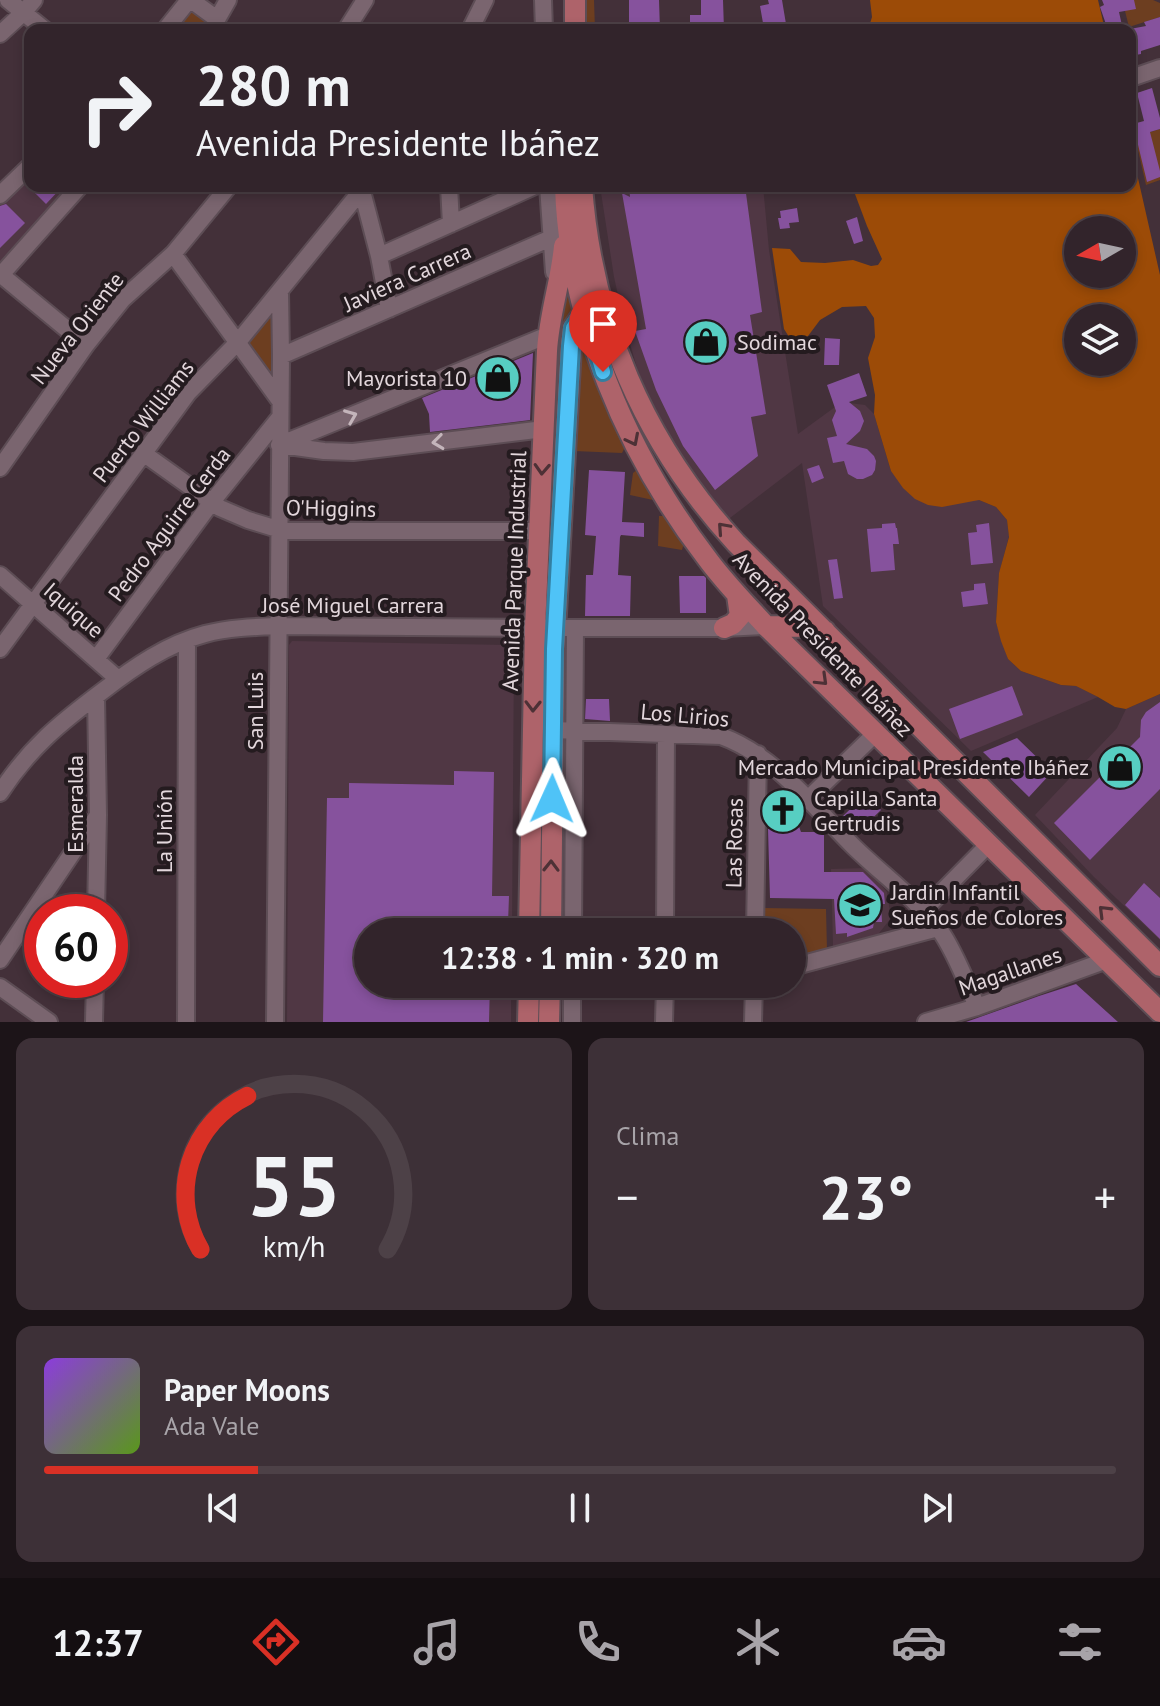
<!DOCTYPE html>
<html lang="es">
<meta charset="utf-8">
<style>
:root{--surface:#32242b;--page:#3d3037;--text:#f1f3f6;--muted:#a8a4a9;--line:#4d4147;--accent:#d93025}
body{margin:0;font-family:"PT Sans",sans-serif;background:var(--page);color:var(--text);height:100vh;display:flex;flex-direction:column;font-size:30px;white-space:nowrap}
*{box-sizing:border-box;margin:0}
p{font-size:26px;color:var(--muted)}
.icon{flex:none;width:44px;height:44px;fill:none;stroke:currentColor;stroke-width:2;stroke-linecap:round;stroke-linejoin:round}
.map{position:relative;height:1022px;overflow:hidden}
.panel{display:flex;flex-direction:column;gap:16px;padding:16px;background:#1c1418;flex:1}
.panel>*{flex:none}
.hud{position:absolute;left:24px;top:24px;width:1112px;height:168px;border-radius:16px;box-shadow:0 4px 12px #0003,0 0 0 2px var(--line);background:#32242b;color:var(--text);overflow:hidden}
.needle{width:52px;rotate:261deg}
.fabs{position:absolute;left:1064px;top:216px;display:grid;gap:16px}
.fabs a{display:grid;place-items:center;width:72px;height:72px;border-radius:50%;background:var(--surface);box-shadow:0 4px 12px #0003,0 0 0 2px var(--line);font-size:40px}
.speed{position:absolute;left:24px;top:894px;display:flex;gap:16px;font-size:40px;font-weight:700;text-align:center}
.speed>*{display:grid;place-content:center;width:104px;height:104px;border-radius:50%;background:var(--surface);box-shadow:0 4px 12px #0003,0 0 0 2px var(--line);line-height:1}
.speed .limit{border:12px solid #d22;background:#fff;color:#111}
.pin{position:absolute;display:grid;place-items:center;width:68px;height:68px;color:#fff;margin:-82px -34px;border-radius:50% 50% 50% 0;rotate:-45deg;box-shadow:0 0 8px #0007}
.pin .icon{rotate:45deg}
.me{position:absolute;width:88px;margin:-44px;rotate:1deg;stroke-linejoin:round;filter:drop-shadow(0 0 6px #0008)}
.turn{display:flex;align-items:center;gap:28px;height:168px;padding:0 40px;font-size:36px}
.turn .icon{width:104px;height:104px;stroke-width:2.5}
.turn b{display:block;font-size:56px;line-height:68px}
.big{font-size:60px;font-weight:800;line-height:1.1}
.panel .widget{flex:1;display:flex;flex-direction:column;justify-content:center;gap:12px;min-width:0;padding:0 28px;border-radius:16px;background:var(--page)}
.panel .dial{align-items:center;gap:0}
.dial svg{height:208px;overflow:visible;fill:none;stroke:var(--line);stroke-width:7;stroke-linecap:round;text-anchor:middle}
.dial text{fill:var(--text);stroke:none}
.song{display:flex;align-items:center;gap:24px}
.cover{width:96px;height:96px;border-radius:12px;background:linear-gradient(135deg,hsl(270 70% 55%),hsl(90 70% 35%))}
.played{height:8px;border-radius:4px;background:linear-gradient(90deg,var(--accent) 20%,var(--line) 20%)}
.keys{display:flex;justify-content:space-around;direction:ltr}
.heat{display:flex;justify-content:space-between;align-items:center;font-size:44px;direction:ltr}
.panel .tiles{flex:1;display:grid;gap:16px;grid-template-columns:1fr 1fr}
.widget:last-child{grid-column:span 2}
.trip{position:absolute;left:354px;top:918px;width:452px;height:80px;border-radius:40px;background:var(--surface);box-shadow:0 4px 12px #0003,0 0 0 2px var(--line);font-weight:800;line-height:80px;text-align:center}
.dock{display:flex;height:128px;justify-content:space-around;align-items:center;background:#140e11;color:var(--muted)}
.dock .icon{width:56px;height:56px}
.dock .selected{color:var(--accent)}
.dock b{font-size:36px;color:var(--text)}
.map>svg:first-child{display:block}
</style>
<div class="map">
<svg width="1160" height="1022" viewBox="0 0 1160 1022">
<rect width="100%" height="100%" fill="#433039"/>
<!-- built -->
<path fill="#503744" d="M 30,175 L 30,186 L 71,186 L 0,267 L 0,203 Z
M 600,186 L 763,186 L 769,250 L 798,434 L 835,407 L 849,403 L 865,405 L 874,414 L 891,471 L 979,500 L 996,507 L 1007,520 L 1009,536 L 999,574 L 996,622 L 1008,659 L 1021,671 L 1061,685 L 1076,686 L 1098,697 L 971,751 L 823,606 L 802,463 L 726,521 L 705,497 L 655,416 L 638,371 L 625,327 L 614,277 Z
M 292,641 L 507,645 L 514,651 L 512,932 L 368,932 L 368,984 L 511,984 L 511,1022 L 287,1022 L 289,645 Z
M 1160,694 L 1160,940 L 1094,877 L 1035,815 L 1117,728 L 1126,709 Z
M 867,868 L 887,892 L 891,918 L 876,937 L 833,946 L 831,869 Z"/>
<!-- green -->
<path fill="#6d3e20" d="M 581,0 L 594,0 L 595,30 L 578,30 Z
M 1131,0 L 1153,0 L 1160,3 L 1160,17 L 1129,27 L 1125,11 Z
M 193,9 L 207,21 L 205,30 L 168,30 L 186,11 Z
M 1160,129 L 1160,180 L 1146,185 L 1135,137 Z
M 566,278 L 577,303 L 559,421 L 555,422 L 553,420 L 556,328 Z
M 274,313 L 274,377 L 248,341 Z
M 581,342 L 584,343 L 604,400 L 625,447 L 622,453 L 574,451 L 579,345 Z
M 557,431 L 549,616 L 540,616 L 552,432 Z
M 638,469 L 655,498 L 653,500 L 630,495 L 633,473 Z
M 659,516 L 667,516 L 684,543 L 682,550 L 658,546 Z
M 760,908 L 826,909 L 827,951 L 792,961 L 792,932 L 759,932 Z"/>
<!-- forest -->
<path fill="#9c4b07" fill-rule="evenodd" d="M 870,0 L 1098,0 L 1105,30 L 868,30 L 872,17 Z
M 1130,143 L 1160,275 L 1160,694 L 1126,709 L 1115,707 L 1098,697 L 1076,686 L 1061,685 L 1021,671 L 1008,659 L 1001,641 L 996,622 L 999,573 L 1009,537 L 1007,520 L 996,507 L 979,500 L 942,507 L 928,505 L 915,499 L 903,488 L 891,471 L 874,414 L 875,395 L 868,358 L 875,337 L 874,318 L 866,306 L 842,307 L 820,320 L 808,336 L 791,340 L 784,329 L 772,248 L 790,249 L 801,262 L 825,263 L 853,260 L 871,266 L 878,265 L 882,259 L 867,226 L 852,186 L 1130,186 ZM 1078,230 L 1122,230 L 1122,274 L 1078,274 ZM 1078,318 L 1122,318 L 1122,362 L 1078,362 Z"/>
<!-- building -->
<path fill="#86529d" d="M 629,0 L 659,0 L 660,30 L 629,30 Z
M 701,0 L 723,0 L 724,30 L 690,30 L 690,15 L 701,15 Z
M 768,0 L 782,0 L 787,30 L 774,30 L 773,22 L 763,23 L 760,6 L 769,4 Z
M 1102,0 L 1134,0 L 1136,9 L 1119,12 L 1123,30 L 1108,30 L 1100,7 L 1104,5 Z
M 1160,17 L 1160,45 L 1141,51 L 1141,54 L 1130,56 L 1130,29 L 1146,26 L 1144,22 Z
M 1152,88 L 1160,118 L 1160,129 L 1150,132 L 1160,171 L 1160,177 L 1147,182 L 1133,124 L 1144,121 L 1137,93 Z
M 28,186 L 63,186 L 46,204 Z
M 629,186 L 745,186 L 762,312 L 750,315 L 766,414 L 751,417 L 758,456 L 715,490 L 683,446 L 656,390 L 635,331 L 646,329 L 622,193 L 630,197 Z
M 6,204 L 25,223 L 0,248 L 0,206 Z
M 797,208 L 799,222 L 789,223 L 790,228 L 780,229 L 778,218 L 781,218 L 780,211 Z
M 857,217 L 863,241 L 854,244 L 846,221 Z
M 825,338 L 840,339 L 839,365 L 824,365 Z
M 533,353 L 530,420 L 430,432 L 429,414 L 422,398 Z
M 859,373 L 867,396 L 849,402 L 860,411 L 864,421 L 860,431 L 846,444 L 867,449 L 874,456 L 876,461 L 875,470 L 872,475 L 863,479 L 857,479 L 848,474 L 844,461 L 833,463 L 827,438 L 837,436 L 832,420 L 836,411 L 827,385 Z
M 819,465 L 824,478 L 812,483 L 807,469 Z
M 589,470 L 625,472 L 622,522 L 644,523 L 644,537 L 621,535 L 620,537 L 618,575 L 631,576 L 630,616 L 585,616 L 586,575 L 593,575 L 596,536 L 585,535 Z
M 895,523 L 896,528 L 897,528 L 899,544 L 893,544 L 895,570 L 871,572 L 867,529 L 882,528 L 882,524 Z
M 989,523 L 993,563 L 971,565 L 968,533 L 977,532 L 976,525 Z
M 837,559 L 843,598 L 834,599 L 828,560 Z
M 679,576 L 704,576 L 706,578 L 706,613 L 680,613 Z
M 985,583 L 988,604 L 963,607 L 961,592 L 974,590 L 974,584 Z
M 1012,686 L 1023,715 L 960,739 L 949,709 Z
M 586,699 L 609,699 L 610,721 L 585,719 Z
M 1160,702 L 1160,789 L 1090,860 L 1054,823 L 1140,737 L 1141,720 L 1146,712 Z
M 1017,738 L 1052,772 L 1029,797 L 983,752 Z
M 454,771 L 494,772 L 492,896 L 509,896 L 508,923 L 491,922 L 491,932 L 368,932 L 368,984 L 490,984 L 489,1022 L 323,1022 L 327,798 L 349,798 L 349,783 L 454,785 Z
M 866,794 L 881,810 L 858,832 L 843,816 Z
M 783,796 L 784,800 L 789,798 L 801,832 L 824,832 L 824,872 L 863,872 L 884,893 L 885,904 L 881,904 L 882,922 L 874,922 L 873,928 L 847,937 L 847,933 L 836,934 L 834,899 L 770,898 L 768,829 L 778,829 L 768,800 Z
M 1144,883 L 1160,898 L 1160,939 L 1125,905 Z
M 1076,984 L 1118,1022 L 966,1022 L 1039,996 Z"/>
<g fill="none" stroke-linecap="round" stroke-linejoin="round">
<!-- minor casing -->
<g stroke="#5d4d55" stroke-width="20">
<path id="minor" d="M 8,0 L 45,30
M 191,0 L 217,19
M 543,0 L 544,30
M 165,30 L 189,0
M 211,30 L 228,0
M 346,30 L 365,0
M 470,30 L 485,0
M 0,34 L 24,12 L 34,0
M 1131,78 L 1160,68
M 449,186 L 451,224
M 548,186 L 554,272
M 362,191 L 379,256 L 389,309
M 0,195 L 30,166
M 173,254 L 280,401
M 379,256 L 535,186
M 0,274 L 86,345
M 0,276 L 80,186
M 281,356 L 551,238
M 279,445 L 548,335 L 548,327
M 281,445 L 324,451 L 353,452 L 544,429
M 143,453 L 220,508 L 248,520 L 284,531 L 539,531
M 0,468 L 86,345 L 123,299 L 173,254 L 229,186
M 0,575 L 118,679
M 0,649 L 188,393 L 238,342 L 365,186
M 96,659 L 211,503 L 280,417
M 96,696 L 98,815 L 96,912
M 553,730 L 721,736 C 774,755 813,806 852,845 C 880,873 921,902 943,935 C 957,957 967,983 977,1007
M 0,793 C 30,747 60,723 104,690 C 134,667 167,644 205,634 C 228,628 253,627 277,626 L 561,628 L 724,628 L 766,626
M 808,799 L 876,733
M 923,911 L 989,844
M 573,932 L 575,628
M 665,932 L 666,734
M 755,932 L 758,754
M 0,960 L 98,815
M 792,967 L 938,928
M 0,987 L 49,1022
M 94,1022 L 95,980
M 186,1022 L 187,640
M 275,1022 L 281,356 L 280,291
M 572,1022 L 572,984
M 664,1022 L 665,984
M 753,1022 L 754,984
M 926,1022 L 977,1007 L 1107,960"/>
</g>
<!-- major casing -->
<g stroke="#5d4d55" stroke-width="24">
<path id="major" d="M 575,0 L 575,30
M 565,186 C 569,318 626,453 706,557 C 724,582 745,603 766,626 L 1160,1012
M 582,186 C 592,322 644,443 736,543 L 1160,966
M 766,626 L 810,627 L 825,631
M 724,628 L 733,624 L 740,616 L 737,595
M 529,932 L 535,628 L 547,351 C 549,315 561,281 564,246
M 551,932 L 554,649 L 571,346 L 573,328 L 590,303
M 528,1022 L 529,984
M 549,1022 L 550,984"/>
</g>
<!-- minor -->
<use href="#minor" stroke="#7a656f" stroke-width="16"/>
<!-- major -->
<use href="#major" stroke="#ae636a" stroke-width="20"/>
</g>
<!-- one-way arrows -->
<defs><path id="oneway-chevron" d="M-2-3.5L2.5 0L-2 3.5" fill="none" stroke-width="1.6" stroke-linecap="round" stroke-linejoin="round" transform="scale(2)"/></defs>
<g stroke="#c4b5bb">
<use href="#oneway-chevron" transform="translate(351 416) rotate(-22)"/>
<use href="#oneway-chevron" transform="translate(438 442) rotate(173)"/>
</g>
<g stroke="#4d3136">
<use href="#oneway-chevron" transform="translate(633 440) rotate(63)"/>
<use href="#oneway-chevron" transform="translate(542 469) rotate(93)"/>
<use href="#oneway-chevron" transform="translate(723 528) rotate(-132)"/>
<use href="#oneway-chevron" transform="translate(822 680) rotate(44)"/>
<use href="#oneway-chevron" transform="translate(533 706) rotate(91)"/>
<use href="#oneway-chevron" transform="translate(551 866) rotate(-89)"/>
<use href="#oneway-chevron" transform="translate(1104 911) rotate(-135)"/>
</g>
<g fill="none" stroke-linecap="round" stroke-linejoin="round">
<!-- route casing -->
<g stroke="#337fa1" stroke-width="20">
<path id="route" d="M 552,799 L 554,649 L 571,346 L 573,328 L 585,311 L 603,372"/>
</g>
<!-- route -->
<use href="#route" stroke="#4fc3f7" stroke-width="14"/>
</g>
<!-- icons -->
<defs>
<g id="shop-disc" transform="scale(2.3)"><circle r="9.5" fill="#57cec2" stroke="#241b1f"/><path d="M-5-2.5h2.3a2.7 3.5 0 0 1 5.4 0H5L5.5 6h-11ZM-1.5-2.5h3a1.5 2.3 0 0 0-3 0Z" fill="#111"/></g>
<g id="church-disc" transform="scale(2.3)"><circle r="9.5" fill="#57cec2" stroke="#241b1f"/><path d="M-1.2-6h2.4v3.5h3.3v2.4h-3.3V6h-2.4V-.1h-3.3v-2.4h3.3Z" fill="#111"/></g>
<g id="school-disc" transform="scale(2.3)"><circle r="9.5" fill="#57cec2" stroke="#241b1f"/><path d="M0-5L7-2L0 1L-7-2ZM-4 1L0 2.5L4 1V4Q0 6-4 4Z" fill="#111"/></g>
</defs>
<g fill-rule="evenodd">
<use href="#shop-disc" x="706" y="342"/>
<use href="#shop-disc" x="498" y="378"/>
<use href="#shop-disc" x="1120" y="767"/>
<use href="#church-disc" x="783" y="811"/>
<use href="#school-disc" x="860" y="905"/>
</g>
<g text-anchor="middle" stroke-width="8" stroke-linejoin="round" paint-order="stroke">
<!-- street labels -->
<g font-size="22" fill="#e3d7dc" stroke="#241b1f">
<text transform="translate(407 277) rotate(-24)" y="8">Javiera Carrera</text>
<text transform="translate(77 328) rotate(-52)" y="8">Nueva Oriente</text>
<text transform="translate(143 421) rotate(-52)" y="8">Puerto Williams</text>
<text transform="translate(331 508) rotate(1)" y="8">O'Higgins</text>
<text transform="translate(169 524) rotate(-53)" y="8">Pedro Aguirre Cerda</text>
<text transform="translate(514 571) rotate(-88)" y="8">Avenida Parque Industrial</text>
<text x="353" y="613">José Miguel Carrera</text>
<text transform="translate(74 610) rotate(41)" y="8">Iquique</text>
<text transform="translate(823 644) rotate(46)" y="8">Avenida Presidente Ibáñez</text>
<text transform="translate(255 711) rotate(-90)" y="8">San Luis</text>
<text transform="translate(685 715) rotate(5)" y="8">Los Lirios</text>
<text transform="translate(75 804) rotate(-90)" y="8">Esmeralda</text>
<text transform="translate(164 831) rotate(-90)" y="8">La Unión</text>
<text transform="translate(734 843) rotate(-89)" y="8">Las Rosas</text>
<text transform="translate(1010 971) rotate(-19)" y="8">Magallanes</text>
</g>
<!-- poi labels -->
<g font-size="22" fill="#e3d7dc" stroke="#241b1f" text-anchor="start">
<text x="737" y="350">Sodimac</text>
<text x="467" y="386" text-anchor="end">Mayorista 10</text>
<text x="1089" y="775" text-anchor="end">Mercado Municipal Presidente Ibáñez</text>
<text x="814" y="806">Capilla Santa<tspan x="814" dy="25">Gertrudis</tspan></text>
<text x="891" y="900">Jardin Infantil<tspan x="891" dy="25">Sueños de Colores</tspan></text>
</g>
</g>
</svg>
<div class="fabs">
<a><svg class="needle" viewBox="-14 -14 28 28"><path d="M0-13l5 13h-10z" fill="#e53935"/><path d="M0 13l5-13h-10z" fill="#a8a4a9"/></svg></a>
<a><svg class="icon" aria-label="layers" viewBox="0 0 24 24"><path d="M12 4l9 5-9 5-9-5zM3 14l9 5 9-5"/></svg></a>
</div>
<div class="speed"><div class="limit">60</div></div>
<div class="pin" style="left:603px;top:372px;background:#d93025"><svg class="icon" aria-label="arrive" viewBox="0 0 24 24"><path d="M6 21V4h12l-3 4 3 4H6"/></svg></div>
<svg class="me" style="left:552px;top:799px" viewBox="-20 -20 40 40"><path d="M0-17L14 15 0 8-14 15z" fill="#4fc3f7" stroke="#fff" stroke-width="4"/></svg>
<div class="trip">12:38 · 1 min · 320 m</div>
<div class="hud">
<div class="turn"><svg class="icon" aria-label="right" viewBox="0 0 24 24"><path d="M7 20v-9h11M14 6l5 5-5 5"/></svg><div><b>280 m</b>Avenida Presidente Ibáñez</div></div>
</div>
</div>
<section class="panel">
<div class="tiles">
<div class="widget dial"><svg viewBox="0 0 100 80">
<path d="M14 69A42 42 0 1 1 86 69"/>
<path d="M14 69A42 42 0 0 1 32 10" stroke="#d93025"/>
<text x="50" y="56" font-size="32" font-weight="700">55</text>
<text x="50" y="72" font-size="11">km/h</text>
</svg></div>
<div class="widget"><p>Clima</p>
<div class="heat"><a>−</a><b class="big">23°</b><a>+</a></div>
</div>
<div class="widget">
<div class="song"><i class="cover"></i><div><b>Paper Moons</b><p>Ada Vale</p></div></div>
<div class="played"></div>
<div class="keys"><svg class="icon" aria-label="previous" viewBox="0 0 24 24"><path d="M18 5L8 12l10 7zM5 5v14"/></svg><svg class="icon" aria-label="pause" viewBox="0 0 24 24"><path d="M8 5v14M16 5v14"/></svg><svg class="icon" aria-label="next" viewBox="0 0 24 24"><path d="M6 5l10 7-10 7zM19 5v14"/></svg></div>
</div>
</div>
</section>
<nav class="dock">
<b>12:37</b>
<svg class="icon selected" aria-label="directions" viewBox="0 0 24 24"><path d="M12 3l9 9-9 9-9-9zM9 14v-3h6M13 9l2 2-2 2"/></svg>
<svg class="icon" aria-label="music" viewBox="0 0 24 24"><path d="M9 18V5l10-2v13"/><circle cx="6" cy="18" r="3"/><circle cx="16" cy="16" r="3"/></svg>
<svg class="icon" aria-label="phone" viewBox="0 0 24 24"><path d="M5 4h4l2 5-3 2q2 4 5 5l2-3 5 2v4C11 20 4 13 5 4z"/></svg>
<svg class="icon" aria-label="climate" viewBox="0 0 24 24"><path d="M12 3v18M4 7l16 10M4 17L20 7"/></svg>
<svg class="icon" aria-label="car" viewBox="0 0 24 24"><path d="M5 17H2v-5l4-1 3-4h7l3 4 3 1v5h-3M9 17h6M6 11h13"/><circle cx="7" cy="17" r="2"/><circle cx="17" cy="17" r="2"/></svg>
<svg class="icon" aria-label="filters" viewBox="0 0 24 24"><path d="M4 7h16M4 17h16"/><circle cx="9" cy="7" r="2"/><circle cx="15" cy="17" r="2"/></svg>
</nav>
